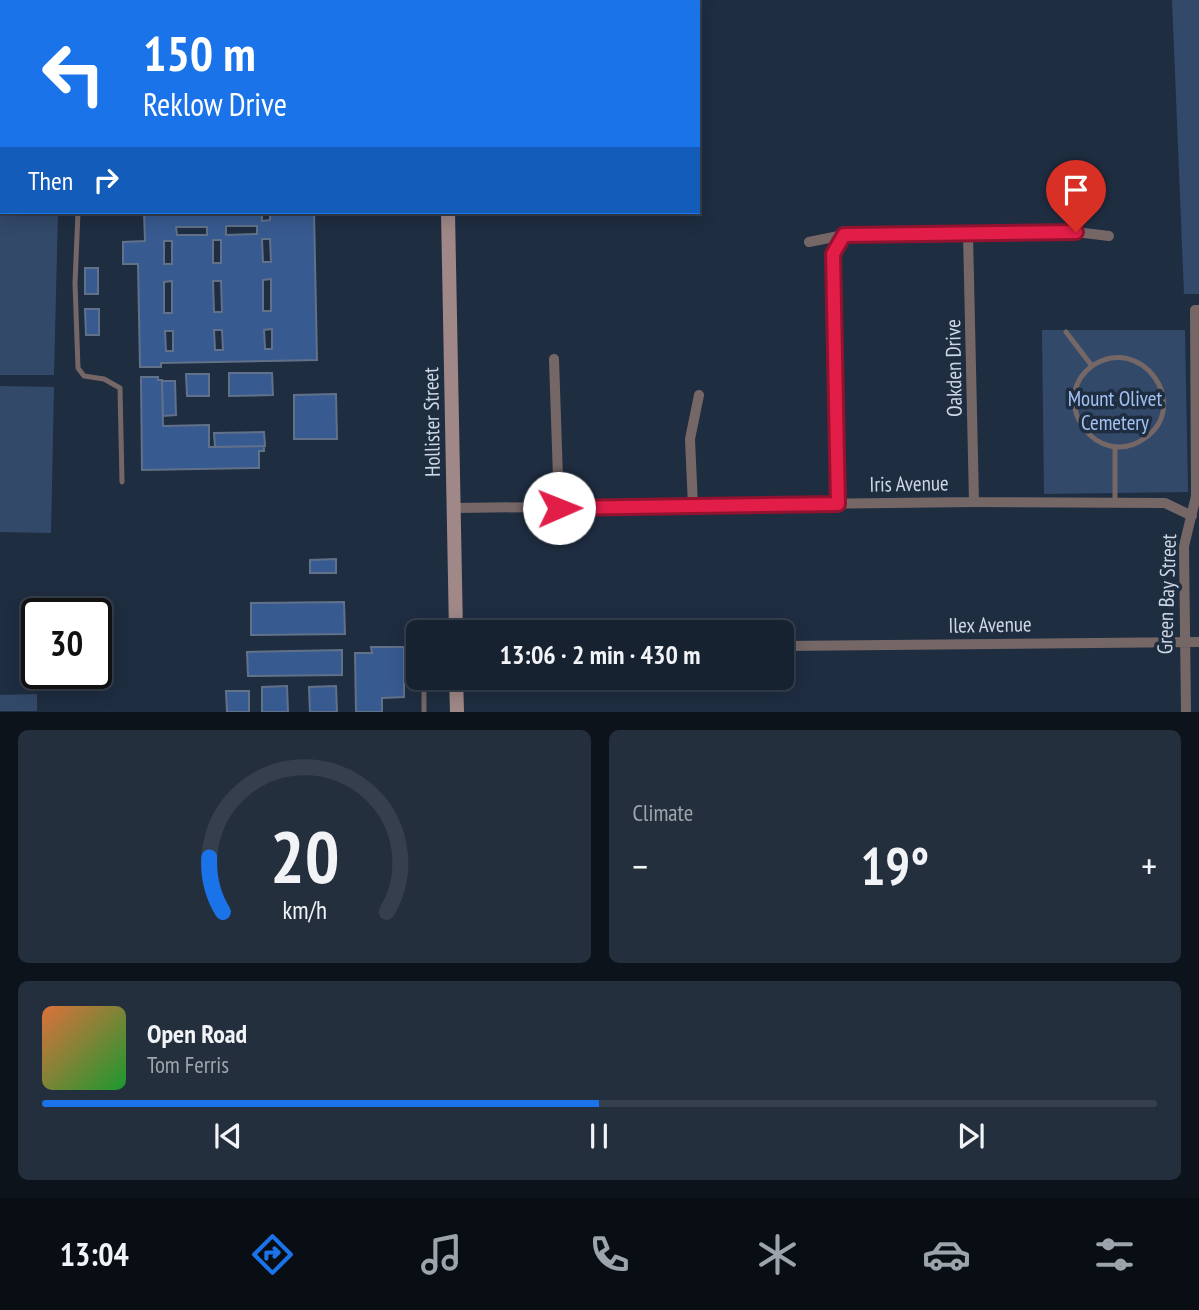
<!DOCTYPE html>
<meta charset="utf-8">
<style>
:root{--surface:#172231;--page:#242f3d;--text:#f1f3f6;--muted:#9ea4ab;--line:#363f4d;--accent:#1a73e8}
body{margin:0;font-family:"PT Sans Narrow",sans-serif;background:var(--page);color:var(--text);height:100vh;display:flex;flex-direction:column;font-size:26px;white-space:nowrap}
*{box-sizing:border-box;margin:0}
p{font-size:23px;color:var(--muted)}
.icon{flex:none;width:38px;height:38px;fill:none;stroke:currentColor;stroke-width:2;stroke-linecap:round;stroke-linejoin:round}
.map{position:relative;height:712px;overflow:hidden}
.panel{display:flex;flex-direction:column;gap:18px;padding:18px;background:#0d131b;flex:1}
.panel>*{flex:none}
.top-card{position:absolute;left:0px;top:0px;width:700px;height:214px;box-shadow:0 4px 18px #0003,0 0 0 2px var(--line);background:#1a73e8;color:#fff;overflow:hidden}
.speed{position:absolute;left:21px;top:598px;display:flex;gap:14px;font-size:35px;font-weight:700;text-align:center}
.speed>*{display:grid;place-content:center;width:91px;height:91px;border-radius:50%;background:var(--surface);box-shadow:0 4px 18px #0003,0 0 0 2px var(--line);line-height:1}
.speed .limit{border:4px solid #111;border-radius:10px;background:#fff;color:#111}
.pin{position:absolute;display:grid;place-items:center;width:60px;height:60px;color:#fff;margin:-72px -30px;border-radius:50% 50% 50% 0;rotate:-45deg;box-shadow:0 0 7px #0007}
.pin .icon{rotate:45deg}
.me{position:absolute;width:77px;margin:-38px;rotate:89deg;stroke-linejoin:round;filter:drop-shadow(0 0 5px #0008)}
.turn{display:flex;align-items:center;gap:24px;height:147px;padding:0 28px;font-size:32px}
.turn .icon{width:91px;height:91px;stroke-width:2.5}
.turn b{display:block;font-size:49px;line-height:60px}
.then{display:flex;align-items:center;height:66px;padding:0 28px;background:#0003;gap:14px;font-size:26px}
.big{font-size:52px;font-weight:700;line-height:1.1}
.panel .widget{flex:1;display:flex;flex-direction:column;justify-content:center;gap:10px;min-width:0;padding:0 24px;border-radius:10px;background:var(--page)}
.panel .dial{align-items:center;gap:0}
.dial svg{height:182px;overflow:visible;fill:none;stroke:var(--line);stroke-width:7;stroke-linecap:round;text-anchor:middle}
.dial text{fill:var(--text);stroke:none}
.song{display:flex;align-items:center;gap:21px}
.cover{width:84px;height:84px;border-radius:10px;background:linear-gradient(135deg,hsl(20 70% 55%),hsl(130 70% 35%))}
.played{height:7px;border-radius:4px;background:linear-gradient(90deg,var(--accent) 50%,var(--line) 50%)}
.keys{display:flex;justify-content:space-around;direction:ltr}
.heat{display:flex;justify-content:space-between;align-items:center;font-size:38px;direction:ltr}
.panel .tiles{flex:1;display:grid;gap:18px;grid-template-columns:1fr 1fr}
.widget:last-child{grid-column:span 2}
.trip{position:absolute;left:406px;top:620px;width:388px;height:70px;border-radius:10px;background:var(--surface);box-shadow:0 4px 18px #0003,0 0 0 2px var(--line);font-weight:700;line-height:70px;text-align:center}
.tabs{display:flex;height:112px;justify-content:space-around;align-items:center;background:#090e14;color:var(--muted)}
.tabs .icon{width:49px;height:49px}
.tabs .selected{color:var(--accent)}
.tabs b{font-size:32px;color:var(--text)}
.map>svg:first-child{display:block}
</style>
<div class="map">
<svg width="1199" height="712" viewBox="0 0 1199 712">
<rect width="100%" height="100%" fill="#1f2d41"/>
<!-- green -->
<path fill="#33496a" d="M 1172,0 L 1199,0 L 1199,294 L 1184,294 Z
M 0,211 L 58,212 L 54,375 L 0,375 Z
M 1042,330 L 1185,330 L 1188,492 L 1044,494 Z
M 0,386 L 54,387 L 51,533 L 0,532 Z
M 37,694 L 37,711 L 0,711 L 0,695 Z"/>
<!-- building -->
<path fill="#375a90" stroke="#617189" stroke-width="2" fill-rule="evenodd" d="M 144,212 L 262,212 L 262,221 L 270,220 L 270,212 L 314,212 L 317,360 L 161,363 L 161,367 L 140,367 L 138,264 L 123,264 L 123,242 L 145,241 ZM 226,226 L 257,226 L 257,234 L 226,235 ZM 176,227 L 207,227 L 207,235 L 177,235 ZM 262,239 L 270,239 L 271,262 L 263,262 ZM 213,240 L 221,240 L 221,263 L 213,263 ZM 164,241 L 172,241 L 172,264 L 164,264 ZM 271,279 L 271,311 L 263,311 L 263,280 ZM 172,281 L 172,313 L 164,313 L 164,282 ZM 213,281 L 221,281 L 222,312 L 214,312 ZM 272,329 L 272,349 L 265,349 L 264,330 ZM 214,330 L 222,330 L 223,350 L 215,350 ZM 165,331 L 173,331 L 173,351 L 166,351 Z
M 85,268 L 98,268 L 98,294 L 85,294 Z
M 85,309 L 99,309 L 99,335 L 86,335 Z
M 229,373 L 272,373 L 273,395 L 229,396 Z
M 186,374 L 209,374 L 209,396 L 187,396 Z
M 141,377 L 158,377 L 158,380 L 162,380 L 163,426 L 209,425 L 209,447 L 264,446 L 264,451 L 259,451 L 259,468 L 142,470 Z
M 162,381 L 175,381 L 176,415 L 163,416 Z
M 336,394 L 337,439 L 294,439 L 294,395 Z
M 264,432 L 265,446 L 215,447 L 214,433 Z
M 336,559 L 336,573 L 310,573 L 310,560 Z
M 344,602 L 345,634 L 251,635 L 251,603 Z
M 371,647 L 404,647 L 404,697 L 382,698 L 382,712 L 356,712 L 355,653 L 372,653 Z
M 342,650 L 342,675 L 248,676 L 247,652 Z
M 287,686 L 288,712 L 262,712 L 262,687 Z
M 336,686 L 337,712 L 310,712 L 309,687 Z
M 226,691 L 249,691 L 249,712 L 227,712 Z"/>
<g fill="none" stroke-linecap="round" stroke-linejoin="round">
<!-- service -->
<path stroke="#766767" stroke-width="5" d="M 87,2 L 87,0
M 78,212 L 75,283 L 78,368 L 84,376 L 104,379 L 120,388 L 122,482
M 1066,332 L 1092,366 C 1046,401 1098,472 1145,438 C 1192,405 1141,333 1092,366
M 1115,503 L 1115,447
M 424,632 L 424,630 L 456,629
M 424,677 L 424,712"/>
<!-- minor -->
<path stroke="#766767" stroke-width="10" d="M 968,234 L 974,502
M 809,242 L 844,235 L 1076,232 L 1109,236
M 554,359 L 559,508
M 838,504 L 833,254 L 844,235
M 693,506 L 690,439 L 699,395
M 455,508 L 974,502 L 1165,503 L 1192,516
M 782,646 L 1199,642
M 1186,712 L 1184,546 L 1196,496 L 1195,310 L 1199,310"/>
<!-- secondary -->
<path stroke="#9f8887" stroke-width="14" d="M 444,0 L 444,2
M 448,212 L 456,632
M 456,677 L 457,712"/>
</g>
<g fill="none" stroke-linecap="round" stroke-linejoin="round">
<!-- route casing -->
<g stroke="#92132f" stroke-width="18">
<path id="route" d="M 559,508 L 838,504 L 833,254 L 844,235 L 1076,232"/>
</g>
<!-- route -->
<use href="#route" stroke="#e11d48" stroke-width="12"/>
</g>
<g text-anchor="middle" stroke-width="7" stroke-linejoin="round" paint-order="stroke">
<!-- street labels -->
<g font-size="21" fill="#cdd6e3" stroke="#1f2d41">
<text transform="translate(954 368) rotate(-91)" y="7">Oakden Drive</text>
<text transform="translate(432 422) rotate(-91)" y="7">Hollister Street</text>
<text transform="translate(909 484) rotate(-1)" y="7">Iris Avenue</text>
<text transform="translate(1167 594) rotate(-88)" y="7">Green Bay Street</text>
<text transform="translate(990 625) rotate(-1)" y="7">Ilex Avenue</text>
</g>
<!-- park labels -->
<g font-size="21" fill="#a2c2f2" stroke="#1f2d41">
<text x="1115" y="406">Mount Olivet<tspan x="1115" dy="24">Cemetery</tspan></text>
</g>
</g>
</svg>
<div class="speed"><div class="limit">30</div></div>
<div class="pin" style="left:1076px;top:232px;background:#d93025"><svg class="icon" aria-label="arrive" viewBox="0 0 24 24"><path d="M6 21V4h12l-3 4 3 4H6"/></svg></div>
<svg class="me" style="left:559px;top:508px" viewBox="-20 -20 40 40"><circle r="19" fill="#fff"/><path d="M0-13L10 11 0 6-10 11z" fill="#e11d48"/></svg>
<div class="trip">13:06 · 2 min · 430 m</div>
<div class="top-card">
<div class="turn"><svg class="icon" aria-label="left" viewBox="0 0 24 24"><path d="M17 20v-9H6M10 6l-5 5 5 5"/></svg><div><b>150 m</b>Reklow Drive</div></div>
<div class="then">Then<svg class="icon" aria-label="right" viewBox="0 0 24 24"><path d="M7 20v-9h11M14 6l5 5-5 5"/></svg></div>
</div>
</div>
<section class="panel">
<div class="tiles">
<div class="widget dial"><svg viewBox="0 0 100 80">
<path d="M14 69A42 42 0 1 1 86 69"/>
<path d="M14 69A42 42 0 0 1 8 45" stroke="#1a73e8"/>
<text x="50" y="56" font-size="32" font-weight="700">20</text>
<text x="50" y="72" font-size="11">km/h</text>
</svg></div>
<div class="widget"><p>Climate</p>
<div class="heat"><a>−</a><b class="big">19°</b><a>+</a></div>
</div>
<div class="widget">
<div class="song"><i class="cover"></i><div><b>Open Road</b><p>Tom Ferris</p></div></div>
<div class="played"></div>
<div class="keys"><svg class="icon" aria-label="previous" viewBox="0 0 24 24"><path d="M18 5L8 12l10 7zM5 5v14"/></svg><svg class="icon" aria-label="pause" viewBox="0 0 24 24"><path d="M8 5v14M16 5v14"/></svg><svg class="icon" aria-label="next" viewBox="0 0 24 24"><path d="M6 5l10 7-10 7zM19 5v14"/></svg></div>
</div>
</div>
</section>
<nav class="tabs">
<b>13:04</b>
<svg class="icon selected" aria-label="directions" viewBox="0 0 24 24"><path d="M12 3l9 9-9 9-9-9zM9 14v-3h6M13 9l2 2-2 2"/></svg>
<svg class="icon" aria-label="music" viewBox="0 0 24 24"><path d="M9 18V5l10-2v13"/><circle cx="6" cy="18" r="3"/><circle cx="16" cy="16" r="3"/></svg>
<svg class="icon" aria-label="phone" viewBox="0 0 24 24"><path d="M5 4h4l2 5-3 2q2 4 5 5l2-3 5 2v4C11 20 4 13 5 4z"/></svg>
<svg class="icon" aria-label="climate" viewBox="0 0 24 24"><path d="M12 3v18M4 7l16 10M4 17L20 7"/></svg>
<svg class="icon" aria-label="car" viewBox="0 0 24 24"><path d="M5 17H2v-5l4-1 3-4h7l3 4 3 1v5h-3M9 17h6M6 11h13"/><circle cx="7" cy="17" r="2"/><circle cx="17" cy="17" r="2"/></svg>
<svg class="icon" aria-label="filters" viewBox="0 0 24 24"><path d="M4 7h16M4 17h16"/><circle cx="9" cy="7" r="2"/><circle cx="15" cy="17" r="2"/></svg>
</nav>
